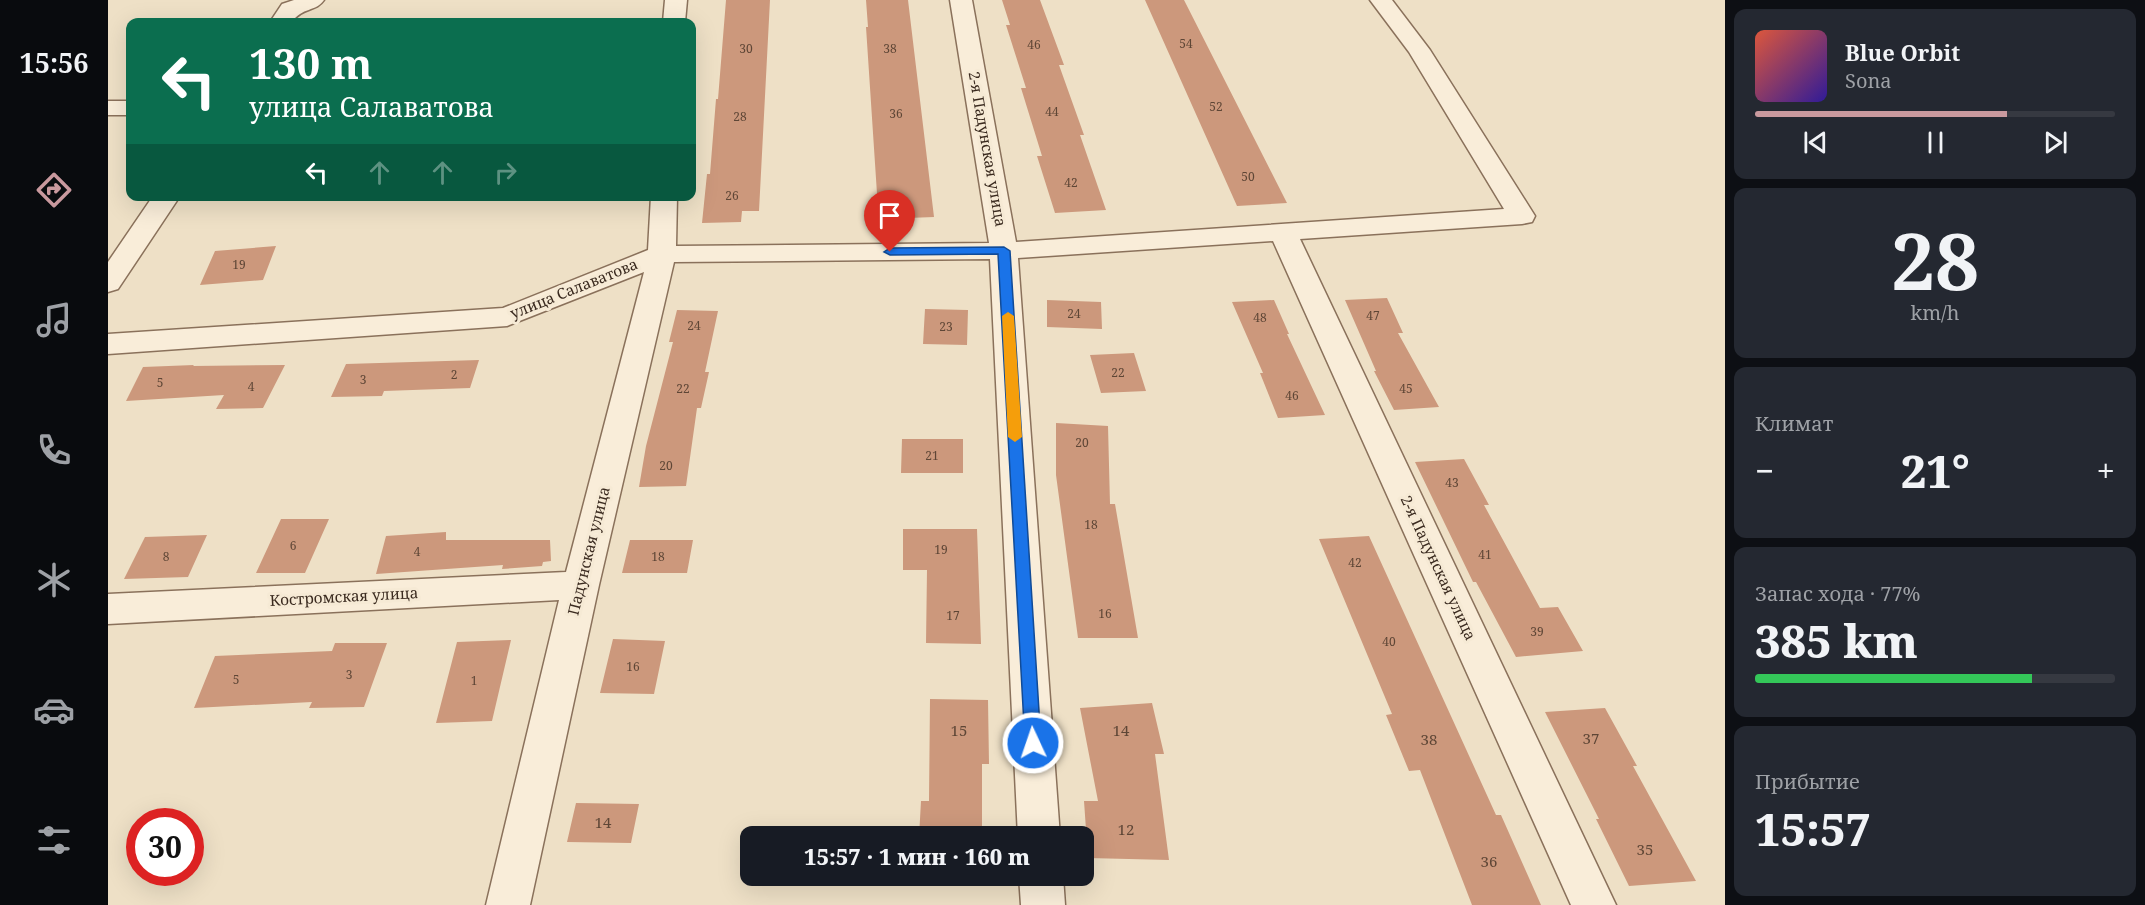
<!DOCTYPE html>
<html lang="ru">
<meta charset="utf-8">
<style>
:root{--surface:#171b24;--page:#242831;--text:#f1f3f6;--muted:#9ea1a6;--line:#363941;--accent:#c9999e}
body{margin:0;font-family:"Noto Serif",serif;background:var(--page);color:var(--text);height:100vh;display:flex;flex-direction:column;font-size:22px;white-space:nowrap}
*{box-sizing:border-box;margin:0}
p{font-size:20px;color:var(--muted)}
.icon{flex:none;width:33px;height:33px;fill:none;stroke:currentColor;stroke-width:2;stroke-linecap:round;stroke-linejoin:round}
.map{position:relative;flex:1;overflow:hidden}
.sheet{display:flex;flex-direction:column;gap:9px;padding:9px;background:#0d0f14;width:420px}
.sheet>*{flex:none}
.top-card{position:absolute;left:18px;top:18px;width:570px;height:183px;border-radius:12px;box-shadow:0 6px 24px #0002;background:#0b6e4f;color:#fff;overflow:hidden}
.speed{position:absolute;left:18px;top:808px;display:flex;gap:12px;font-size:30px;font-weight:700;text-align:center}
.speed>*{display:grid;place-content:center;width:78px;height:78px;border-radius:50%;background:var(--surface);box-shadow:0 6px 24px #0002;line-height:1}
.speed .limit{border:9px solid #d22;background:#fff;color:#111}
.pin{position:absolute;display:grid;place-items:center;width:51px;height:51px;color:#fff;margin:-62px -26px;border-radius:50% 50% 50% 0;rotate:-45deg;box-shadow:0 0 6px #0007}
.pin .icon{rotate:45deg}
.me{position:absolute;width:66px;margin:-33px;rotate:357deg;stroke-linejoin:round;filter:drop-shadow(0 0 4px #0008)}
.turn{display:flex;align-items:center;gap:21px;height:126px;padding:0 24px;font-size:27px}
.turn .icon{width:78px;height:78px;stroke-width:2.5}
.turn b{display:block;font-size:42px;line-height:51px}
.lanes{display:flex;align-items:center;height:57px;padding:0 24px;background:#0003;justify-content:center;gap:30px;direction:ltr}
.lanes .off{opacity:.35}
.big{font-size:45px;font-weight:800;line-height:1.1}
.sheet .card{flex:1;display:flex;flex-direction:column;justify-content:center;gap:9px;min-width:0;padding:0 21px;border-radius:12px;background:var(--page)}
.sheet .dial{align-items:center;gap:0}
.dial b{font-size:78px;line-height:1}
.song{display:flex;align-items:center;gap:18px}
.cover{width:72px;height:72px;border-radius:9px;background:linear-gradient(135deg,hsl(10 70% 55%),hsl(250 70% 35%))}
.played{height:6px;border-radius:3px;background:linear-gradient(90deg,var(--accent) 70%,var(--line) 70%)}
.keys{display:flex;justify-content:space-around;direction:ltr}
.heat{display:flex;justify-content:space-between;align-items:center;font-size:33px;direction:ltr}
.charge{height:9px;border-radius:4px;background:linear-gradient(90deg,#34c759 77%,var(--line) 0)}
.trip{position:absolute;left:632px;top:826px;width:354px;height:60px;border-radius:12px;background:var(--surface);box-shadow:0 6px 24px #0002;font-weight:800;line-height:60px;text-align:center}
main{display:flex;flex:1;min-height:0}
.tab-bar{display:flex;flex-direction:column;width:108px;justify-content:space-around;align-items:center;background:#090b0e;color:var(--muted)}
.tab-bar .icon{width:42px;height:42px}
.tab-bar .selected{color:var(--accent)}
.tab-bar b{font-size:27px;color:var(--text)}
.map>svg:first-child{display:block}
</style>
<main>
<nav class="tab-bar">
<b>15:56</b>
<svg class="icon selected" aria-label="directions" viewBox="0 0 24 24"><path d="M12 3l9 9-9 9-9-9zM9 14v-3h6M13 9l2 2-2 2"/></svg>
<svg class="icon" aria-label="music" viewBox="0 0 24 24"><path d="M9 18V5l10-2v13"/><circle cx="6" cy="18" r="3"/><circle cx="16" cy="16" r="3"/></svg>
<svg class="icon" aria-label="phone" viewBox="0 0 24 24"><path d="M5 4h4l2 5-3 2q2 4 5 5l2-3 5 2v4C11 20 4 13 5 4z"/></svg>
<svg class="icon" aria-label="climate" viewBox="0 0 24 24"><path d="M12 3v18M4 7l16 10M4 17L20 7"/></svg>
<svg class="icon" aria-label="car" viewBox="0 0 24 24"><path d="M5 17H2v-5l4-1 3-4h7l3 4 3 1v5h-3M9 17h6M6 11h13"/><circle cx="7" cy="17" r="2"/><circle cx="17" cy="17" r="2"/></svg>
<svg class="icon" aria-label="filters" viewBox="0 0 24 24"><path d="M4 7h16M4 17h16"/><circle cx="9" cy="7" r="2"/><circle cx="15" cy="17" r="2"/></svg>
</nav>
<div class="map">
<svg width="1617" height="905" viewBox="0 0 1617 905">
<rect width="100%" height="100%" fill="#eee0c6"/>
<!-- building -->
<path fill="#cc987c" d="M 618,0 L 662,0 L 651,211 L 634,211 L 633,222 L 594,223 L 599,174 L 602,174 L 608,99 L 610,99 Z
M 758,0 L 800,0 L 826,217 L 800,218 L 800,223 L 771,224 L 758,27 L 760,27 Z
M 894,0 L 932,0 L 956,65 L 951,65 L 976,135 L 972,135 L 998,210 L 947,213 L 929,156 L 934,156 L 913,88 L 918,88 L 898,25 L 902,25 Z
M 1037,0 L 1076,0 L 1179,203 L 1129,206 Z
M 168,246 L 155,280 L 92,285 L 107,251 Z
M 1279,298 L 1295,333 L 1290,333 L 1331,407 L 1286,410 L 1266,371 L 1268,371 L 1237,300 Z
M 939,300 L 993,302 L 994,329 L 939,327 Z
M 1166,300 L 1181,334 L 1179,334 L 1217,415 L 1170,418 L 1152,373 L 1155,373 L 1124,302 Z
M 817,309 L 860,310 L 859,345 L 815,344 Z
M 569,310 L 610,311 L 597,372 L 601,372 L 593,408 L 589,408 L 578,486 L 531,487 L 538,446 L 565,342 L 561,342 Z
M 1026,353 L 1038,391 L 993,393 L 982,355 Z
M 371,360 L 362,388 L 276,391 L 274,396 L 223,397 L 238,364 Z
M 86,365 L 85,366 L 177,365 L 155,408 L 108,409 L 116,395 L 18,401 L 35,367 Z
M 948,423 L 1000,426 L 1002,504 L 1007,504 L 1030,638 L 970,638 L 948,475 Z
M 794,439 L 855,439 L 855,473 L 793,473 Z
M 1356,459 L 1381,505 L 1376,505 L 1432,608 L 1450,607 L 1475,651 L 1408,657 L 1368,582 L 1365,582 L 1307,462 Z
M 173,519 L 221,519 L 197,573 L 148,573 Z
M 795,529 L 869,529 L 873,644 L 818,643 L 819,570 L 795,570 Z
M 338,532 L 338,540 L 442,540 L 443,561 L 435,562 L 434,566 L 394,569 L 395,565 L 268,574 L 278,536 Z
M 99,535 L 80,577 L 16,579 L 37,537 Z
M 1261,536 L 1388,815 L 1393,815 L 1433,905 L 1364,905 L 1312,770 L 1301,771 L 1278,715 L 1284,714 L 1211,539 Z
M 522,540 L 585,540 L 579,573 L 514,573 Z
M 505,639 L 557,641 L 546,694 L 492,693 Z
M 403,640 L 384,721 L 328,723 L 349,642 Z
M 227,643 L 279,643 L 256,707 L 201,708 L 204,702 L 86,708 L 107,656 L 224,651 Z
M 822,699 L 880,700 L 881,764 L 874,764 L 874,837 L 811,837 L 813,801 L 821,801 Z
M 1044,703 L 1056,754 L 1047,754 L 1061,860 L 980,858 L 976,801 L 990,801 L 972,708 Z
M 1497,708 L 1529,766 L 1525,766 L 1588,881 L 1521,886 L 1488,819 L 1491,819 L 1437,712 Z
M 468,803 L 531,804 L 523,843 L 459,842 Z"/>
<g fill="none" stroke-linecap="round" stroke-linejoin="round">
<!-- minor casing -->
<g stroke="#8a715b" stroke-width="3">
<path id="minor" d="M 186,0 L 216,0 C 208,12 194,7 184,22 L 162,22 L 174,4 Z
M 557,0 L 579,0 L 577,22 L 555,22 Z
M 842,0 L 864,0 L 908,242 L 1396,209 L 1301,52 L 1262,0 L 1284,0 L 1322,50 L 1427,216 L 1424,222 L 1414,224 L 1192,239 L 1508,905 L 1463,905 L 1165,241 L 910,258 L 952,837 L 910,837 L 882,259 L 566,262 L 491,585 L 422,905 L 378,905 L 451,600 L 0,624 L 0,594 L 458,572 L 536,272 L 399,326 L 0,354 L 0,334 L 395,308 L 540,250 L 543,196 L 569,196 L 568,246 L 881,243 Z
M 0,101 L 22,101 L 22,115 L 0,115 Z
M 45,196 L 72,196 L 10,289 L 0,292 L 0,262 Z
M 911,876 L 955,876 L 957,905 L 913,905 Z"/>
</g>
<!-- minor -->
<use href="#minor" fill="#f9edd9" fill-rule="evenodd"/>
</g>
<!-- route -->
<path fill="#1a73e8" stroke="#114b97" stroke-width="1.5" d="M 896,247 L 902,251 L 933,743 L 931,748 L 925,751 L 919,748 L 917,743 L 890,254 L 782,255 L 776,252 L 782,248 Z"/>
<!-- slow -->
<path fill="#f59e0b" d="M 900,312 L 906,316 L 914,437 L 907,442 L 900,437 L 894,316 Z"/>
<g text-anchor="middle" stroke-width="6" stroke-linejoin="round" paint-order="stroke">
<!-- number labels -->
<g font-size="12" fill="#5e4636">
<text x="1078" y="48">54</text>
<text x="926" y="49">46</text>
<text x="638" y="53">30</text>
<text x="782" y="53">38</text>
<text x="1108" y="111">52</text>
<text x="944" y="116">44</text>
<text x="788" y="118">36</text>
<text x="632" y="121">28</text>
<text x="1140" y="181">50</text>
<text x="963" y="187">42</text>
<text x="624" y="200">26</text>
<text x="131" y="269">19</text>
<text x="966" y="318">24</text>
<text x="1265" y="320">47</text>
<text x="1152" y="322">48</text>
<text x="586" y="330">24</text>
<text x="838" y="331">23</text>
<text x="1010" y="377">22</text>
<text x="346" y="379">2</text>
<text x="255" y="384">3</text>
<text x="52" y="387">5</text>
<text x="143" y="391">4</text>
<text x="575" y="393">22</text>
<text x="1298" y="393">45</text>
<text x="1184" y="400">46</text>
<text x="974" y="447">20</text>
<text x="824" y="460">21</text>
<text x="558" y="470">20</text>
<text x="1344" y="487">43</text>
<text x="983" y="529">18</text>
<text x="185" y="550">6</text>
<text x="833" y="554">19</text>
<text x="309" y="556">4</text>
<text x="1377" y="559">41</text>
<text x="58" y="561">8</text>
<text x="550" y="561">18</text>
<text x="1247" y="567">42</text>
<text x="997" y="618">16</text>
<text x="845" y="620">17</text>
<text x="1429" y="636">39</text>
<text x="1281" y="646">40</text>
<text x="525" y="671">16</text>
<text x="241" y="679">3</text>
<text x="128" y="684">5</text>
<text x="366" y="685">1</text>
</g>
<!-- street labels -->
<g font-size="15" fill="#3a2a1f" stroke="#f6ead5">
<text transform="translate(879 149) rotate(80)" y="5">2-я Падунская улица</text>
<text transform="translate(466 289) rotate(-22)" y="5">улица Салаватова</text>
<text transform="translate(481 551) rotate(-76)" y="5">Падунская улица</text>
<text transform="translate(1330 568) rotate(65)" y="5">2-я Падунская улица</text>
<text transform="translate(236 597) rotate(-3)" y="5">Костромская улица</text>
</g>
<!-- near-number labels -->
<g font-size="15" fill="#5e4636">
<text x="851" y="736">15</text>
<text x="1013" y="736">14</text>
<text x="1483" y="744">37</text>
<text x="1321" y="745">38</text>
<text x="495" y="828">14</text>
<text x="1018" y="835">12</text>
<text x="1537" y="855">35</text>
<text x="1381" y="867">36</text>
</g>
</g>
</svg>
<div class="speed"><div class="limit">30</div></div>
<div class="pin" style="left:782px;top:252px;background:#d93025"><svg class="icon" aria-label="arrive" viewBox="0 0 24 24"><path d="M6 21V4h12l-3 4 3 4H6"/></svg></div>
<svg class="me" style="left:925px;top:743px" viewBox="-20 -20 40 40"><circle r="17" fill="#1a73e8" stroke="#fff" stroke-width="3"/><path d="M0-11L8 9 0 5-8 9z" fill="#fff"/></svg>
<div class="trip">15:57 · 1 мин · 160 m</div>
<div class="top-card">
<div class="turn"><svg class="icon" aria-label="left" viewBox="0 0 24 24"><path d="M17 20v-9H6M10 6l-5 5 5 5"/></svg><div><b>130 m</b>улица Салаватова</div></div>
<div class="lanes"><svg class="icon" aria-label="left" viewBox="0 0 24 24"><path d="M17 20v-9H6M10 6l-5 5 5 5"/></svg><svg class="icon off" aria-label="ahead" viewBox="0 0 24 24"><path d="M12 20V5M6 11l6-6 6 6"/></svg><svg class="icon off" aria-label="ahead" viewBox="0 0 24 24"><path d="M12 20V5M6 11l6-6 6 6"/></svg><svg class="icon off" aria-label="right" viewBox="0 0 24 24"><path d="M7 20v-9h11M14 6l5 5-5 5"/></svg></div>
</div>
</div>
<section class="sheet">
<div class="card">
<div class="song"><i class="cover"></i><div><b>Blue Orbit</b><p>Sona</p></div></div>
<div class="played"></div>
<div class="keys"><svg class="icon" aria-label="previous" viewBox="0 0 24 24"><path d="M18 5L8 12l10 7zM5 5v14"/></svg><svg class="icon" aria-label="pause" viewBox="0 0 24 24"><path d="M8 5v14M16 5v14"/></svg><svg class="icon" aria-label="next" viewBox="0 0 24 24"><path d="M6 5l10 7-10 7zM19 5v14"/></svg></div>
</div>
<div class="card dial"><b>28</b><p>km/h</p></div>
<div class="card"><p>Климат</p>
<div class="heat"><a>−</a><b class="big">21°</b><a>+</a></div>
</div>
<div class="card"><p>Запас хода · 77%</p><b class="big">385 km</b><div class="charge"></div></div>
<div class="card"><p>Прибытие</p><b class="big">15:57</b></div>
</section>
</main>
